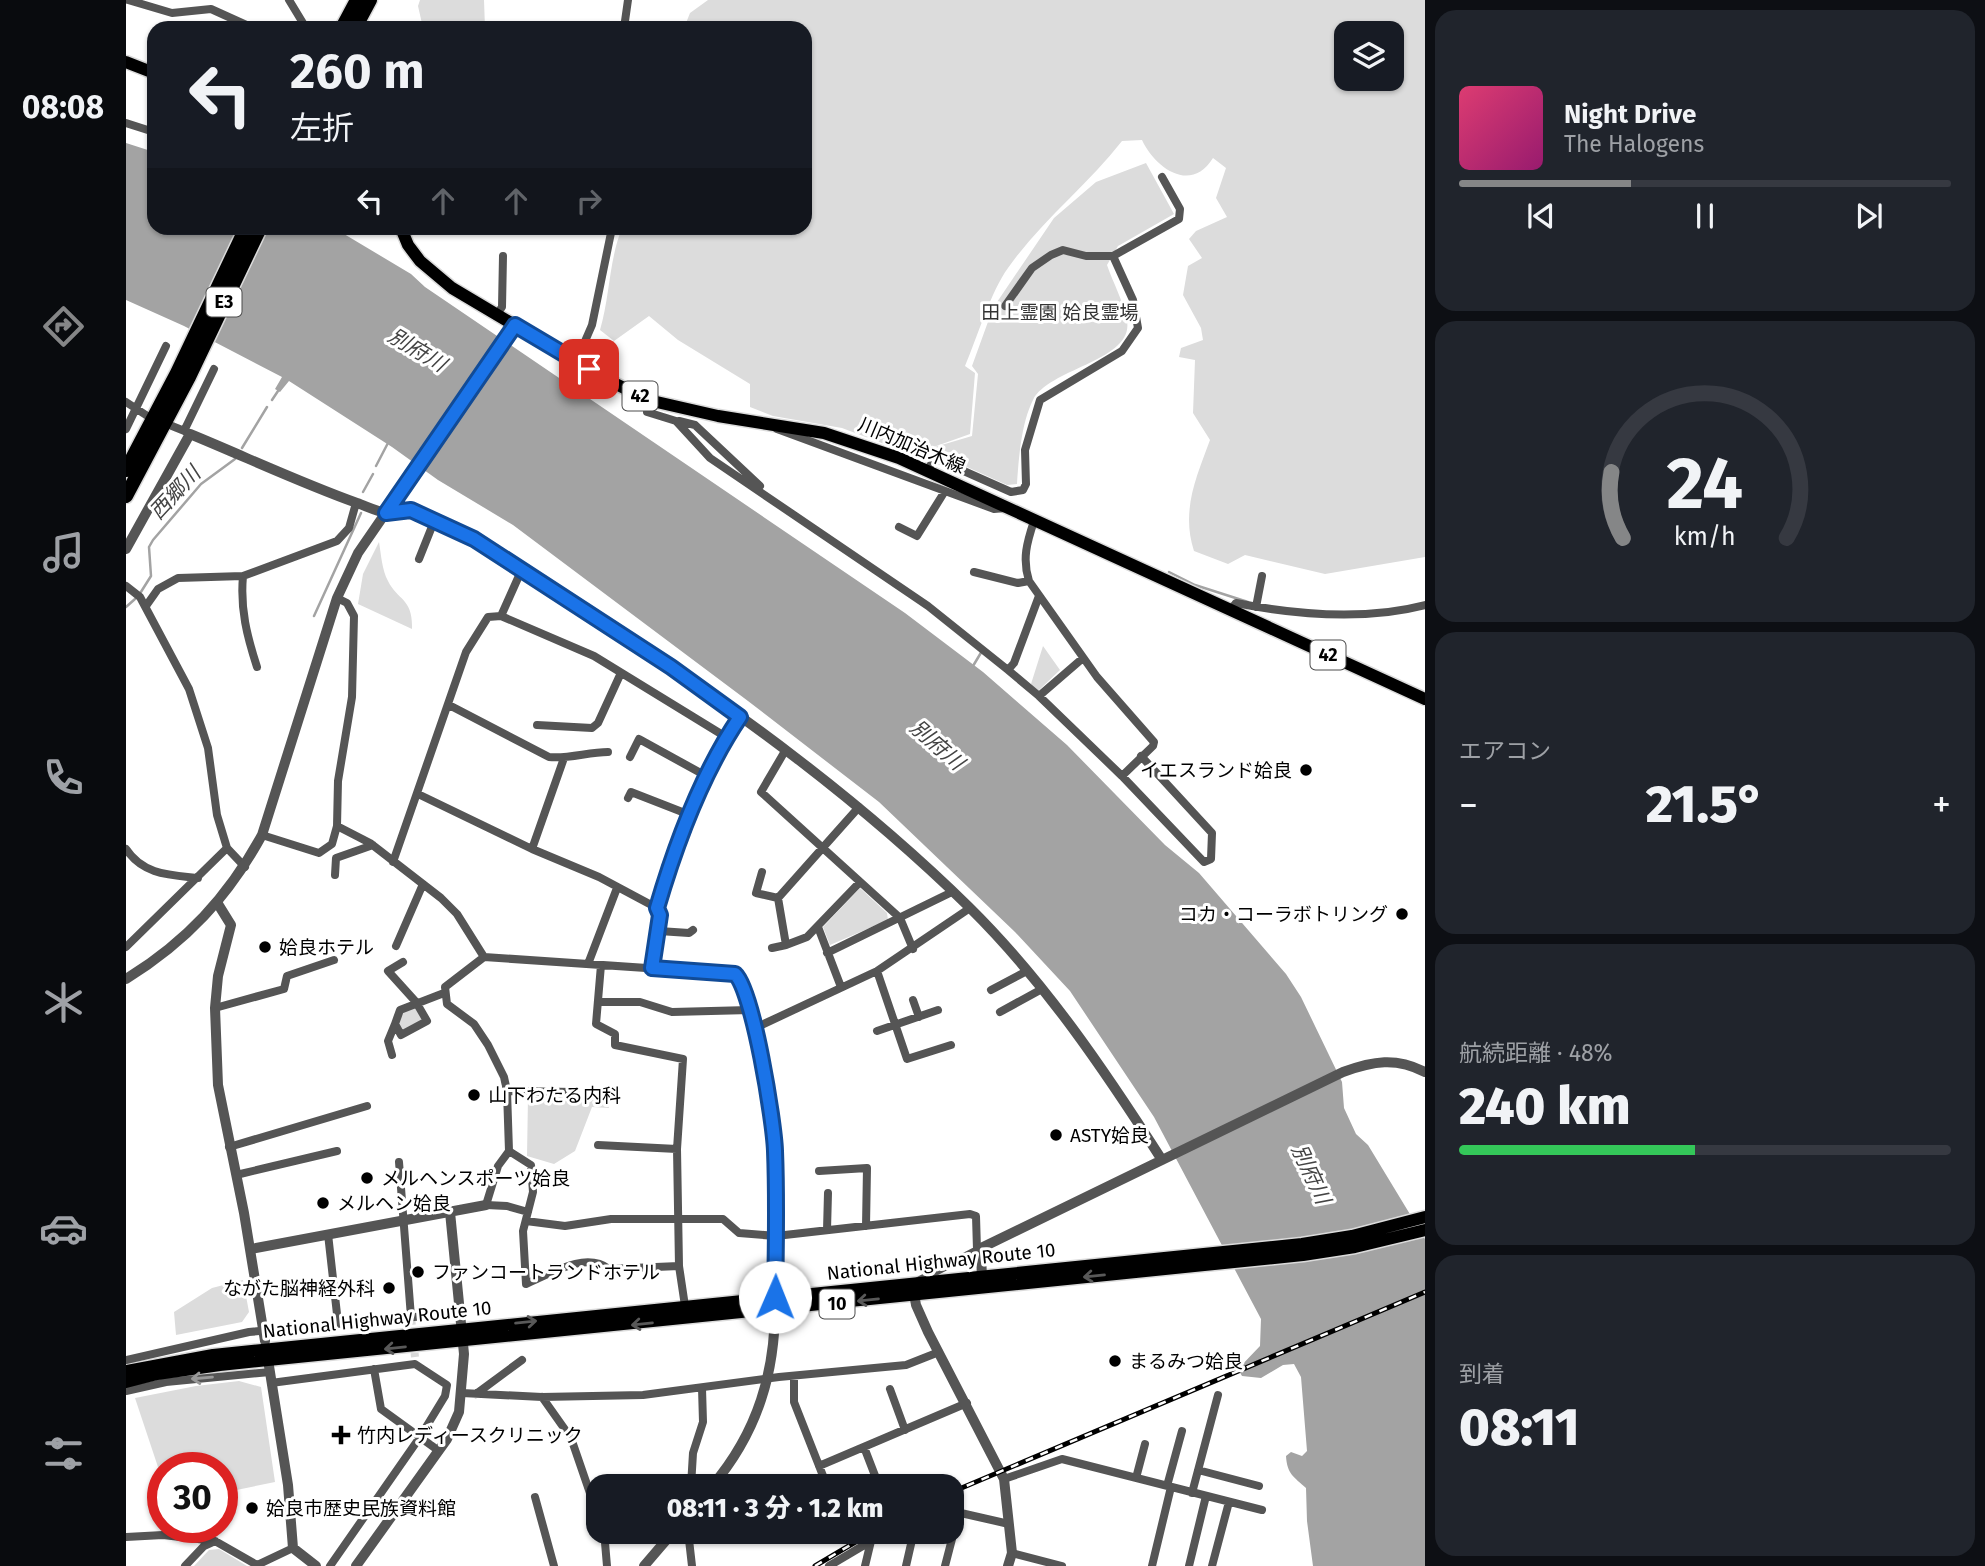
<!DOCTYPE html>
<html lang="ja">
<meta charset="utf-8">
<style>
:root{--surface:#171b24;--page:#20242c;--text:#f1f3f6;--muted:#9ea1a6;--line:#363941;--accent:#858687}
body{margin:0;font-family:"Fira Sans","Noto Sans JP",sans-serif;background:var(--page);color:var(--text);height:100vh;display:flex;flex-direction:column;font-size:26px;white-space:nowrap}
*{box-sizing:border-box;margin:0}
p{font-size:23px;color:var(--muted)}
.icon{flex:none;width:38px;height:38px;fill:none;stroke:currentColor;stroke-width:2;stroke-linecap:round;stroke-linejoin:round}
.map{position:relative;flex:1;overflow:hidden}
.drawer{display:flex;flex-direction:column;gap:10px;padding:10px;background:#0d0f14;width:560px}
.drawer>*{flex:none}
.top-card{position:absolute;left:21px;top:21px;width:665px;height:214px;border-radius:21px;box-shadow:0 2px 5px #0004;background:#171b24;color:var(--text);overflow:hidden}
.buttons{position:absolute;left:1208px;top:21px;display:grid;gap:14px}
.buttons a{display:grid;place-items:center;width:70px;height:70px;border-radius:14px;background:var(--surface);box-shadow:0 2px 5px #0004;font-size:35px}
.speed{position:absolute;left:21px;top:1452px;display:flex;gap:14px;font-size:35px;font-weight:700;text-align:center}
.speed>*{display:grid;place-content:center;width:91px;height:91px;border-radius:50%;background:var(--surface);box-shadow:0 2px 5px #0004;line-height:1}
.speed .limit{border:10px solid #d22;background:#fff;color:#111}
.pin{position:absolute;display:grid;place-items:center;width:60px;height:60px;color:#fff;margin:-30px;border-radius:14px;box-shadow:0 4px 10px #0006}
.me{position:absolute;width:77px;margin:-38px;rotate:1deg;stroke-linejoin:round;filter:drop-shadow(0 0 5px #0008)}
.turn{display:flex;align-items:center;gap:24px;height:147px;padding:0 28px;font-size:32px}
.turn .icon{width:91px;height:91px;stroke-width:2.5}
.turn b{display:block;font-size:49px;line-height:60px}
.lanes{display:flex;align-items:center;height:66px;padding:0 28px;background:#0003;justify-content:center;gap:35px;direction:ltr}
.lanes .off{opacity:.35}
.big{font-size:52px;font-weight:800;line-height:1.1}
.drawer .tile{flex:1;display:flex;flex-direction:column;justify-content:center;gap:10px;min-width:0;padding:0 24px;border-radius:21px;background:var(--page)}
.drawer .dial{align-items:center;gap:0}
.dial svg{height:182px;overflow:visible;fill:none;stroke:var(--line);stroke-width:7;stroke-linecap:round;text-anchor:middle}
.dial text{fill:var(--text);stroke:none}
.song{display:flex;align-items:center;gap:21px}
.cover{width:84px;height:84px;border-radius:10px;background:linear-gradient(135deg,hsl(340 70% 55%),hsl(320 70% 35%))}
.played{height:7px;border-radius:4px;background:linear-gradient(90deg,var(--accent) 35%,var(--line) 35%)}
.keys{display:flex;justify-content:space-around;direction:ltr}
.heat{display:flex;justify-content:space-between;align-items:center;font-size:38px;direction:ltr}
.charge{height:10px;border-radius:5px;background:linear-gradient(90deg,#34c759 48%,var(--line) 0)}
.trip{position:absolute;left:460px;top:1474px;width:378px;height:70px;border-radius:21px;background:var(--surface);box-shadow:0 2px 5px #0004;font-weight:800;line-height:70px;text-align:center}
main{display:flex;flex:1;min-height:0}
.menu{display:flex;flex-direction:column;width:126px;justify-content:space-around;align-items:center;background:#090b0e;color:var(--muted)}
.menu .icon{width:49px;height:49px}
.menu .selected{color:var(--accent)}
.menu b{font-size:32px;color:var(--text)}
.map>svg:first-child{display:block}
</style>
<main>
<nav class="menu">
<b>08:08</b>
<svg class="icon selected" aria-label="directions" viewBox="0 0 24 24"><path d="M12 3l9 9-9 9-9-9zM9 14v-3h6M13 9l2 2-2 2"/></svg>
<svg class="icon" aria-label="music" viewBox="0 0 24 24"><path d="M9 18V5l10-2v13"/><circle cx="6" cy="18" r="3"/><circle cx="16" cy="16" r="3"/></svg>
<svg class="icon" aria-label="phone" viewBox="0 0 24 24"><path d="M5 4h4l2 5-3 2q2 4 5 5l2-3 5 2v4C11 20 4 13 5 4z"/></svg>
<svg class="icon" aria-label="climate" viewBox="0 0 24 24"><path d="M12 3v18M4 7l16 10M4 17L20 7"/></svg>
<svg class="icon" aria-label="car" viewBox="0 0 24 24"><path d="M5 17H2v-5l4-1 3-4h7l3 4 3 1v5h-3M9 17h6M6 11h13"/><circle cx="7" cy="17" r="2"/><circle cx="17" cy="17" r="2"/></svg>
<svg class="icon" aria-label="filters" viewBox="0 0 24 24"><path d="M4 7h16M4 17h16"/><circle cx="9" cy="7" r="2"/><circle cx="15" cy="17" r="2"/></svg>
</nav>
<div class="map">
<svg width="1299" height="1566" viewBox="0 0 1299 1566">
<rect width="100%" height="100%" fill="#fff"/>
<!-- green -->
<path fill="#dcdcdc" fill-rule="evenodd" d="M 294,0 L 358,0 L 359,28 L 297,28 L 292,6 Z
M 582,0 L 1299,0 L 1299,557 L 1199,574 L 1119,555 L 1102,564 L 1068,551 C 1055,511 1070,478 1084,440 L 1067,413 L 1069,360 L 1053,357 L 1055,348 L 1077,340 L 1075,328 L 1057,295 L 1062,266 L 1076,258 L 1063,239 L 1070,231 L 1101,217 L 1090,198 L 1100,168 L 1087,158 C 1065,194 1029,168 1016,140 L 996,141 C 961,186 915,221 882,268 C 865,291 851,338 839,366 L 849,373 L 844,434 L 802,449 L 846,436 L 852,374 L 846,366 L 867,308 L 928,218 L 970,182 L 1020,163 L 1048,214 L 992,246 L 981,265 C 987,283 998,302 1001,321 C 1008,361 923,368 907,400 C 895,424 893,457 891,484 L 881,485 L 801,449 L 785,454 L 716,428 L 647,416 L 624,407 L 624,384 L 552,340 L 523,316 L 488,341 L 474,330 C 484,296 483,260 496,228 L 679,228 L 679,28 L 558,28 L 564,13 ZM 1220,33 L 1265,33 L 1265,79 L 1220,79 Z
M 253,542 C 255,554 256,570 262,581 C 272,601 287,598 286,629 L 232,604 L 237,574 Z
M 917,646 L 934,670 L 912,691 L 905,684 Z
M 734,888 L 761,913 L 762,920 L 704,945 L 697,927 Z
M 289,1003 L 299,1021 L 276,1033 L 271,1024 L 276,1011 Z
M 402,1097 L 481,1097 L 483,1108 L 466,1107 L 449,1151 L 428,1164 L 401,1156 Z
M 117,1280 L 123,1312 L 116,1322 L 50,1335 L 48,1312 L 86,1288 Z
M 113,1381 L 135,1387 L 149,1482 L 96,1493 L 96,1468 L 37,1468 L 37,1482 L 9,1398 L 70,1386 Z
M 93,1549 L 121,1566 L 68,1566 L 83,1550 Z"/>
<!-- water -->
<path fill="#a3a3a3" d="M 0,143 L 28,152 L 28,228 L 208,228 L 285,274 L 299,287 L 779,613 L 857,672 L 941,745 L 1039,845 L 1073,873 L 1160,974 L 1175,997 L 1216,1082 L 1218,1108 L 1230,1134 L 1242,1145 L 1299,1239 L 1299,1566 L 1187,1566 L 1181,1521 L 1180,1488 C 1168,1477 1161,1474 1160,1456 L 1165,1452 L 1176,1456 L 1181,1451 L 1175,1377 L 1168,1364 L 1157,1365 L 1135,1378 L 1116,1376 L 1112,1369 L 1134,1346 L 1135,1319 L 1028,1117 L 944,991 L 889,932 L 753,802 L 622,701 L 387,525 L 312,480 L 266,447 L 163,381 L 154,392 L 149,389 L 156,377 L 58,326 L 0,300 Z"/>
<g fill="none" stroke-linecap="round" stroke-linejoin="round">
<!-- stream -->
<path stroke="#a3a3a3" stroke-width="2.5" d="M 146,400 L 154,388
M 116,448 L 141,407
M 250,466 L 263,441
M 237,492 L 247,474
M 1043,572 L 1069,585 L 1122,602
M 13,595 L 25,576 L 23,547 L 27,540 L 75,484 L 109,459
M 0,607 L 9,599
M 188,616 L 235,513
M 847,666 L 856,651"/>
<!-- minor-tunnel -->
<path stroke="#d9d9d9" stroke-width="8" stroke-dasharray="8 4" stroke-linecap="butt" d="M 285,1317 L 289,1357"/>
<!-- primary casing -->
<g stroke="#dbdbdb" stroke-width="15">
<path id="primary" d="M 0,62 L 28,73
M 275,228 L 282,245 L 294,261 L 326,288 L 476,377 L 522,400 L 592,416 L 698,433 L 773,458 L 1299,699"/>
</g>
<!-- trunk casing -->
<g stroke="#dbdbdb" stroke-width="15">
<path id="trunk" d="M 0,1371 L 87,1355 L 1176,1244 L 1226,1236 L 1299,1217
M 0,1382 L 31,1374 L 94,1365 L 1177,1255 L 1229,1247 L 1299,1230"/>
</g>
<!-- motorway casing -->
<g stroke="#dbdbdb" stroke-width="17">
<path id="motorway" d="M 216,28 L 231,0
M 229,28 L 244,0
M 0,470 L 51,373 L 120,228
M 0,496 L 63,377 L 134,228"/>
</g>
<!-- minor -->
<path stroke="#555" stroke-width="8" d="M 2,0 L 46,13 L 85,9 L 127,28
M 163,0 L 180,28
M 498,28 L 502,0
M 0,123 L 28,132
M 987,256 L 1053,219 L 1054,209 L 1036,177
M 371,314 L 376,307 L 377,256
M 450,362 L 466,325 L 486,228
M 522,400 L 521,412 L 550,421 L 584,458 L 802,606 L 882,670
M 0,402 L 23,417
M 553,421 L 569,425 L 634,486
M 46,426 L 61,432
M 0,429 L 40,346
M 651,429 L 868,509 L 879,508
M 58,431 L 88,369
M 801,471 L 807,461 L 813,460 L 885,492 L 897,490 L 900,484 L 899,450 L 914,400 L 996,351 L 1012,328 L 1007,300 L 987,256 L 960,256 L 937,250 L 925,255 L 906,268 L 879,306
M 908,521 C 901,542 896,559 903,581 L 971,677 L 1028,742 L 1027,746 L 996,776 L 1078,862 L 1085,859 L 1086,833 L 1015,756
M 773,527 L 791,536 L 819,491
M 293,559 L 309,519
M 848,572 L 892,583 L 903,581
M 117,576 C 114,609 121,636 131,667
M 0,586 L 14,597 L 63,689 L 82,748 L 91,815 L 101,848 L 119,867
M 913,596 L 888,663 L 882,670 L 913,696
M 20,606 L 32,589 L 52,578 L 117,576 L 211,541 L 223,528 L 230,503
M 1130,607 L 1136,576
M 1104,611 L 1110,603 C 1171,615 1238,621 1299,605
M 375,616 L 396,569
M 957,658 L 913,696 L 996,776
M 323,705 L 423,757 C 443,759 462,752 482,752
M 411,725 L 466,728 L 472,723 L 494,675
M 600,737 L 614,717
M 659,751 L 635,792 L 774,918 L 787,949
M 504,757 L 513,739 L 582,777
M 292,794 L 406,849 L 473,877 L 531,908
M 502,798 L 505,792 L 564,815
M 733,807 L 652,898 L 660,945 L 681,937 L 734,882
M 211,826 L 244,843 L 315,898 L 331,914 L 358,957
M 136,835 L 193,853 L 206,844 L 211,826 L 212,781 L 226,697 L 228,616 L 221,603 L 211,598
M 0,849 C 17,875 44,875 72,878
M 406,849 L 438,758
M 267,862 L 340,652 L 362,617 L 375,616 L 468,656 L 600,737 C 574,793 548,849 531,908 L 534,915 L 526,968
M 636,872 L 630,893 L 652,898
M 209,875 L 210,858 L 247,845
M 692,927 L 715,987
M 533,931 L 563,933 L 567,930
M 270,946 L 297,884
M 0,947 L 101,848
M 646,948 L 660,945
M 701,953 L 826,892
M 277,962 L 262,971 L 290,1002 L 301,1021 L 275,1035 L 269,1024 L 274,1010 L 318,993
M 462,964 L 491,888
M 751,971 L 781,1059 L 825,1045
M 865,990 L 901,971
M 787,1000 L 793,1017
M 472,1002 L 514,1002 L 546,1012 L 624,1010
M 89,1008 L 158,989 L 161,976 L 208,960
M 874,1012 L 916,989
M 629,1028 L 751,971 L 844,908
M 751,1031 L 812,1010
M 266,1055 L 262,1041 L 269,1024
M 381,1091 L 450,1092
M 472,1145 L 551,1149
M 103,1147 L 241,1106
M 383,1151 L 405,1165 L 407,1192 L 397,1231 L 400,1284 C 424,1274 459,1251 483,1269 L 553,1266 L 551,1149 L 557,1059 L 489,1045 L 489,1034 L 470,1024 L 475,965
M 273,1162 L 285,1317
M 693,1171 L 741,1168 L 740,1226
M 110,1175 L 211,1151
M 402,1212 L 381,1206 L 360,1205 L 372,1166 L 383,1151 L 381,1091 L 378,1077 L 362,1045 L 348,1024 L 321,1004 L 319,987 L 358,957 L 609,974 C 627,989 648,1123 649,1151 C 651,1200 649,1249 649,1297
M 400,1221 L 439,1226 L 485,1219 L 597,1219 L 613,1233 L 650,1236 L 844,1214 L 850,1216 L 851,1250
M 701,1230 L 702,1193
M 202,1234 L 212,1323
M 553,1266 L 559,1306
M 792,1281 L 855,1248
M 0,1360 L 123,1332 L 310,1315
M 248,1369 L 255,1409 L 313,1451
M 668,1376 L 668,1402 L 701,1486
M 145,1383 L 289,1364 L 321,1385 L 319,1396 L 294,1437 L 204,1566
M 764,1389 L 779,1430
M 0,1391 L 40,1382 L 144,1372
M 336,1393 L 416,1397 L 517,1395 L 653,1377 L 780,1365 L 813,1352
M 350,1394 L 396,1360
M 416,1397 L 445,1438 L 466,1499 L 472,1503
M 738,1447 L 753,1486
M 693,1466 L 841,1403
M 1072,1470 L 1133,1486
M 1010,1478 L 1019,1444
M 878,1479 L 936,1459 L 1136,1510
M 565,1486 L 567,1453 L 577,1422 L 576,1388
M 1041,1486 L 1056,1431
M 1066,1493 L 1092,1395
M 409,1497 L 428,1566
M 826,1511 L 883,1524
M 478,1531 L 481,1566
M 562,1531 L 566,1566
M 719,1531 L 721,1536
M 0,1537 L 37,1535 L 89,1541
M 886,1553 L 936,1566
M 59,1566 L 78,1546 L 89,1541 L 131,1565 L 167,1548
M 703,1566 L 762,1531
M 739,1566 L 745,1541
M 780,1566 L 788,1531
M 819,1566 L 833,1512
M 1026,1566 L 1045,1487
M 1063,1566 L 1080,1496
M 1086,1566 L 1103,1502"/>
<!-- tertiary -->
<path stroke="#555" stroke-width="10" d="M 0,549 L 64,434 C 120,457 175,483 231,503 C 240,506 252,512 261,513 C 284,515 284,509 309,519 C 373,547 431,592 490,631 C 615,713 736,802 843,907 C 919,982 979,1071 1036,1160
M 92,904 L 105,925 L 92,976 L 89,1008 L 92,1085 L 118,1213 L 139,1341
M 0,979 C 60,942 102,897 136,835 L 211,598 L 232,553 L 389,325
M 125,1249 L 360,1205
M 856,1281 L 855,1248 L 1217,1072 C 1247,1061 1270,1057 1299,1072
M 787,1288 L 790,1305 L 802,1332 L 878,1479 L 886,1553 L 882,1566
M 143,1366 L 162,1485 L 167,1548 L 190,1566
M 586,1486 C 632,1432 650,1371 649,1301
M 230,1566 L 321,1439 L 333,1412 L 338,1354 L 324,1212
M 518,1566 L 548,1531"/>
<!-- primary -->
<use href="#primary" stroke="#000" stroke-width="12"/>
<!-- trunk -->
<use href="#trunk" stroke="#000" stroke-width="12"/>
<!-- motorway -->
<use href="#motorway" stroke="#000" stroke-width="14"/>
<!-- rail casing -->
<g stroke="#000" stroke-width="5">
<path id="rail" d="M 826,1492 L 1299,1292
M 689,1566 L 748,1531"/>
</g>
<!-- rail -->
<use href="#rail" stroke="#fff" stroke-width="2.5" stroke-dasharray="8" stroke-linecap="butt"/>
</g>
<!-- one-way arrows -->
<defs><path id="oneway-shaft" d="M-6 0H5M1.5-3L5.5 0L1.5 3" fill="none" stroke-width="1.6" stroke-linecap="round" stroke-linejoin="round" transform="scale(1.75)"/></defs>
<g stroke="#595959">
<use href="#oneway-shaft" transform="translate(968 1276) rotate(174)"/>
<use href="#oneway-shaft" transform="translate(742 1300) rotate(174)"/>
<use href="#oneway-shaft" transform="translate(400 1322) rotate(-6)"/>
<use href="#oneway-shaft" transform="translate(516 1324) rotate(174)"/>
<use href="#oneway-shaft" transform="translate(269 1348) rotate(174)"/>
</g>
<use stroke="#999" href="#oneway-shaft" transform="translate(76 1378) rotate(175)"/>
<g fill="none" stroke-linecap="round" stroke-linejoin="round">
<!-- route casing -->
<g stroke="#114b97" stroke-width="18">
<path id="route" d="M 463,369 L 389,325 L 260,513 L 285,510 L 348,539 L 545,667 L 614,717 C 576,773 550,843 531,908 L 534,915 L 526,968 L 609,974 C 627,990 648,1122 649,1151 C 651,1200 650,1249 649,1297"/>
</g>
<!-- route -->
<use href="#route" stroke="#1a73e8" stroke-width="12"/>
</g>
<!-- markers -->
<g fill="#000" stroke="#fff" stroke-width="2.5">
<circle cx="1180" cy="770" r="7"/>
<circle cx="1276" cy="914" r="7"/>
<circle cx="139" cy="947" r="7"/>
<circle cx="348" cy="1095" r="7"/>
<circle cx="930" cy="1135" r="7"/>
<circle cx="241" cy="1178" r="7"/>
<circle cx="197" cy="1203" r="7"/>
<circle cx="292" cy="1272" r="7"/>
<circle cx="263" cy="1288" r="7"/>
<circle cx="989" cy="1361" r="7"/>
<path d="M211.5 1424.5h7v7h7v7h-7v7h-7v-7h-7v-7h7z"/>
<circle cx="126" cy="1508" r="7"/>
</g>
<g text-anchor="middle" stroke-width="6" stroke-linejoin="round" paint-order="stroke">
<!-- shield labels -->
<g fill="#fff" stroke="#4c4c4c" stroke-width="2">
<rect x="80.5" y="287.5" width="35" height="29" rx="5"/>
<rect x="496.5" y="381.5" width="35" height="29" rx="5"/>
<rect x="1184.5" y="640.5" width="35" height="29" rx="5"/>
<rect x="693.5" y="1289.5" width="35" height="29" rx="5"/>
</g>
<g font-size="18" font-weight="bold" fill="#000">
<text x="98" y="308">E3</text>
<text x="514" y="402">42</text>
<text x="1202" y="661">42</text>
<text x="711" y="1310">10</text>
</g>
<!-- park labels -->
<g font-size="19" fill="#333" stroke="#fff">
<text x="934" y="319">田上霊園 姶良霊場</text>
</g>
<!-- street labels -->
<g font-size="19" fill="#000" stroke="#fff">
<text transform="translate(786 445) rotate(23)" y="7">川内加治木線</text>
<text transform="translate(815 1261) rotate(-6)" y="7">National Highway Route 10</text>
<text transform="translate(251 1319) rotate(-6)" y="7">National Highway Route 10</text>
</g>
<!-- poi labels -->
<g font-size="19" fill="#000" stroke="#fff" text-anchor="start">
<text x="1166" y="777" text-anchor="end">イエスランド姶良</text>
<text x="1262" y="921" text-anchor="end">コカ・コーラボトリング</text>
<text x="153" y="954">姶良ホテル</text>
<text x="362" y="1102">山下わたる内科</text>
<text x="944" y="1142">ASTY姶良</text>
<text x="255" y="1185">メルヘンスポーツ姶良</text>
<text x="211" y="1210">メルヘン姶良</text>
<text x="306" y="1279">ファンコートランドホテル</text>
<text x="249" y="1295" text-anchor="end">ながた脳神経外科</text>
<text x="1003" y="1368">まるみつ姶良</text>
<text x="231" y="1442">竹内レディースクリニック</text>
<text x="140" y="1515">姶良市歴史民族資料館</text>
</g>
<!-- water labels -->
<g font-size="21" font-style="italic" fill="#444" stroke="#fff">
<text transform="translate(291 350) rotate(31)" y="7">別府川</text>
<text transform="translate(49 493) rotate(-47)" y="7">西郷川</text>
<text transform="translate(811 745) rotate(41)" y="7">別府川</text>
<text transform="translate(1185 1174) rotate(65)" y="7">別府川</text>
</g>
</g>
</svg>
<div class="buttons">
<a><svg class="icon" aria-label="layers" viewBox="0 0 24 24"><path d="M12 4l9 5-9 5-9-5zM3 14l9 5 9-5"/></svg></a>
</div>
<div class="speed"><div class="limit">30</div></div>
<div class="pin" style="left:463px;top:369px;background:#d93025"><svg class="icon" aria-label="arrive" viewBox="0 0 24 24"><path d="M6 21V4h12l-3 4 3 4H6"/></svg></div>
<svg class="me" style="left:649px;top:1297px" viewBox="-20 -20 40 40"><circle r="19" fill="#fff"/><path d="M0-13L10 11 0 6-10 11z" fill="#1a73e8"/></svg>
<div class="trip">08:11 · 3 分 · 1.2 km</div>
<div class="top-card">
<div class="turn"><svg class="icon" aria-label="left" viewBox="0 0 24 24"><path d="M17 20v-9H6M10 6l-5 5 5 5"/></svg><div><b>260 m</b>左折</div></div>
<div class="lanes"><svg class="icon" aria-label="left" viewBox="0 0 24 24"><path d="M17 20v-9H6M10 6l-5 5 5 5"/></svg><svg class="icon off" aria-label="ahead" viewBox="0 0 24 24"><path d="M12 20V5M6 11l6-6 6 6"/></svg><svg class="icon off" aria-label="ahead" viewBox="0 0 24 24"><path d="M12 20V5M6 11l6-6 6 6"/></svg><svg class="icon off" aria-label="right" viewBox="0 0 24 24"><path d="M7 20v-9h11M14 6l5 5-5 5"/></svg></div>
</div>
</div>
<section class="drawer">
<div class="tile">
<div class="song"><i class="cover"></i><div><b>Night Drive</b><p>The Halogens</p></div></div>
<div class="played"></div>
<div class="keys"><svg class="icon" aria-label="previous" viewBox="0 0 24 24"><path d="M18 5L8 12l10 7zM5 5v14"/></svg><svg class="icon" aria-label="pause" viewBox="0 0 24 24"><path d="M8 5v14M16 5v14"/></svg><svg class="icon" aria-label="next" viewBox="0 0 24 24"><path d="M6 5l10 7-10 7zM19 5v14"/></svg></div>
</div>
<div class="tile dial"><svg viewBox="0 0 100 80">
<path d="M14 69A42 42 0 1 1 86 69"/>
<path d="M14 69A42 42 0 0 1 9 40" stroke="#858687"/>
<text x="50" y="56" font-size="32" font-weight="700">24</text>
<text x="50" y="72" font-size="11">km/h</text>
</svg></div>
<div class="tile"><p>エアコン</p>
<div class="heat"><a>−</a><b class="big">21.5°</b><a>+</a></div>
</div>
<div class="tile"><p>航続距離 · 48%</p><b class="big">240 km</b><div class="charge"></div></div>
<div class="tile"><p>到着</p><b class="big">08:11</b></div>
</section>
</main>
